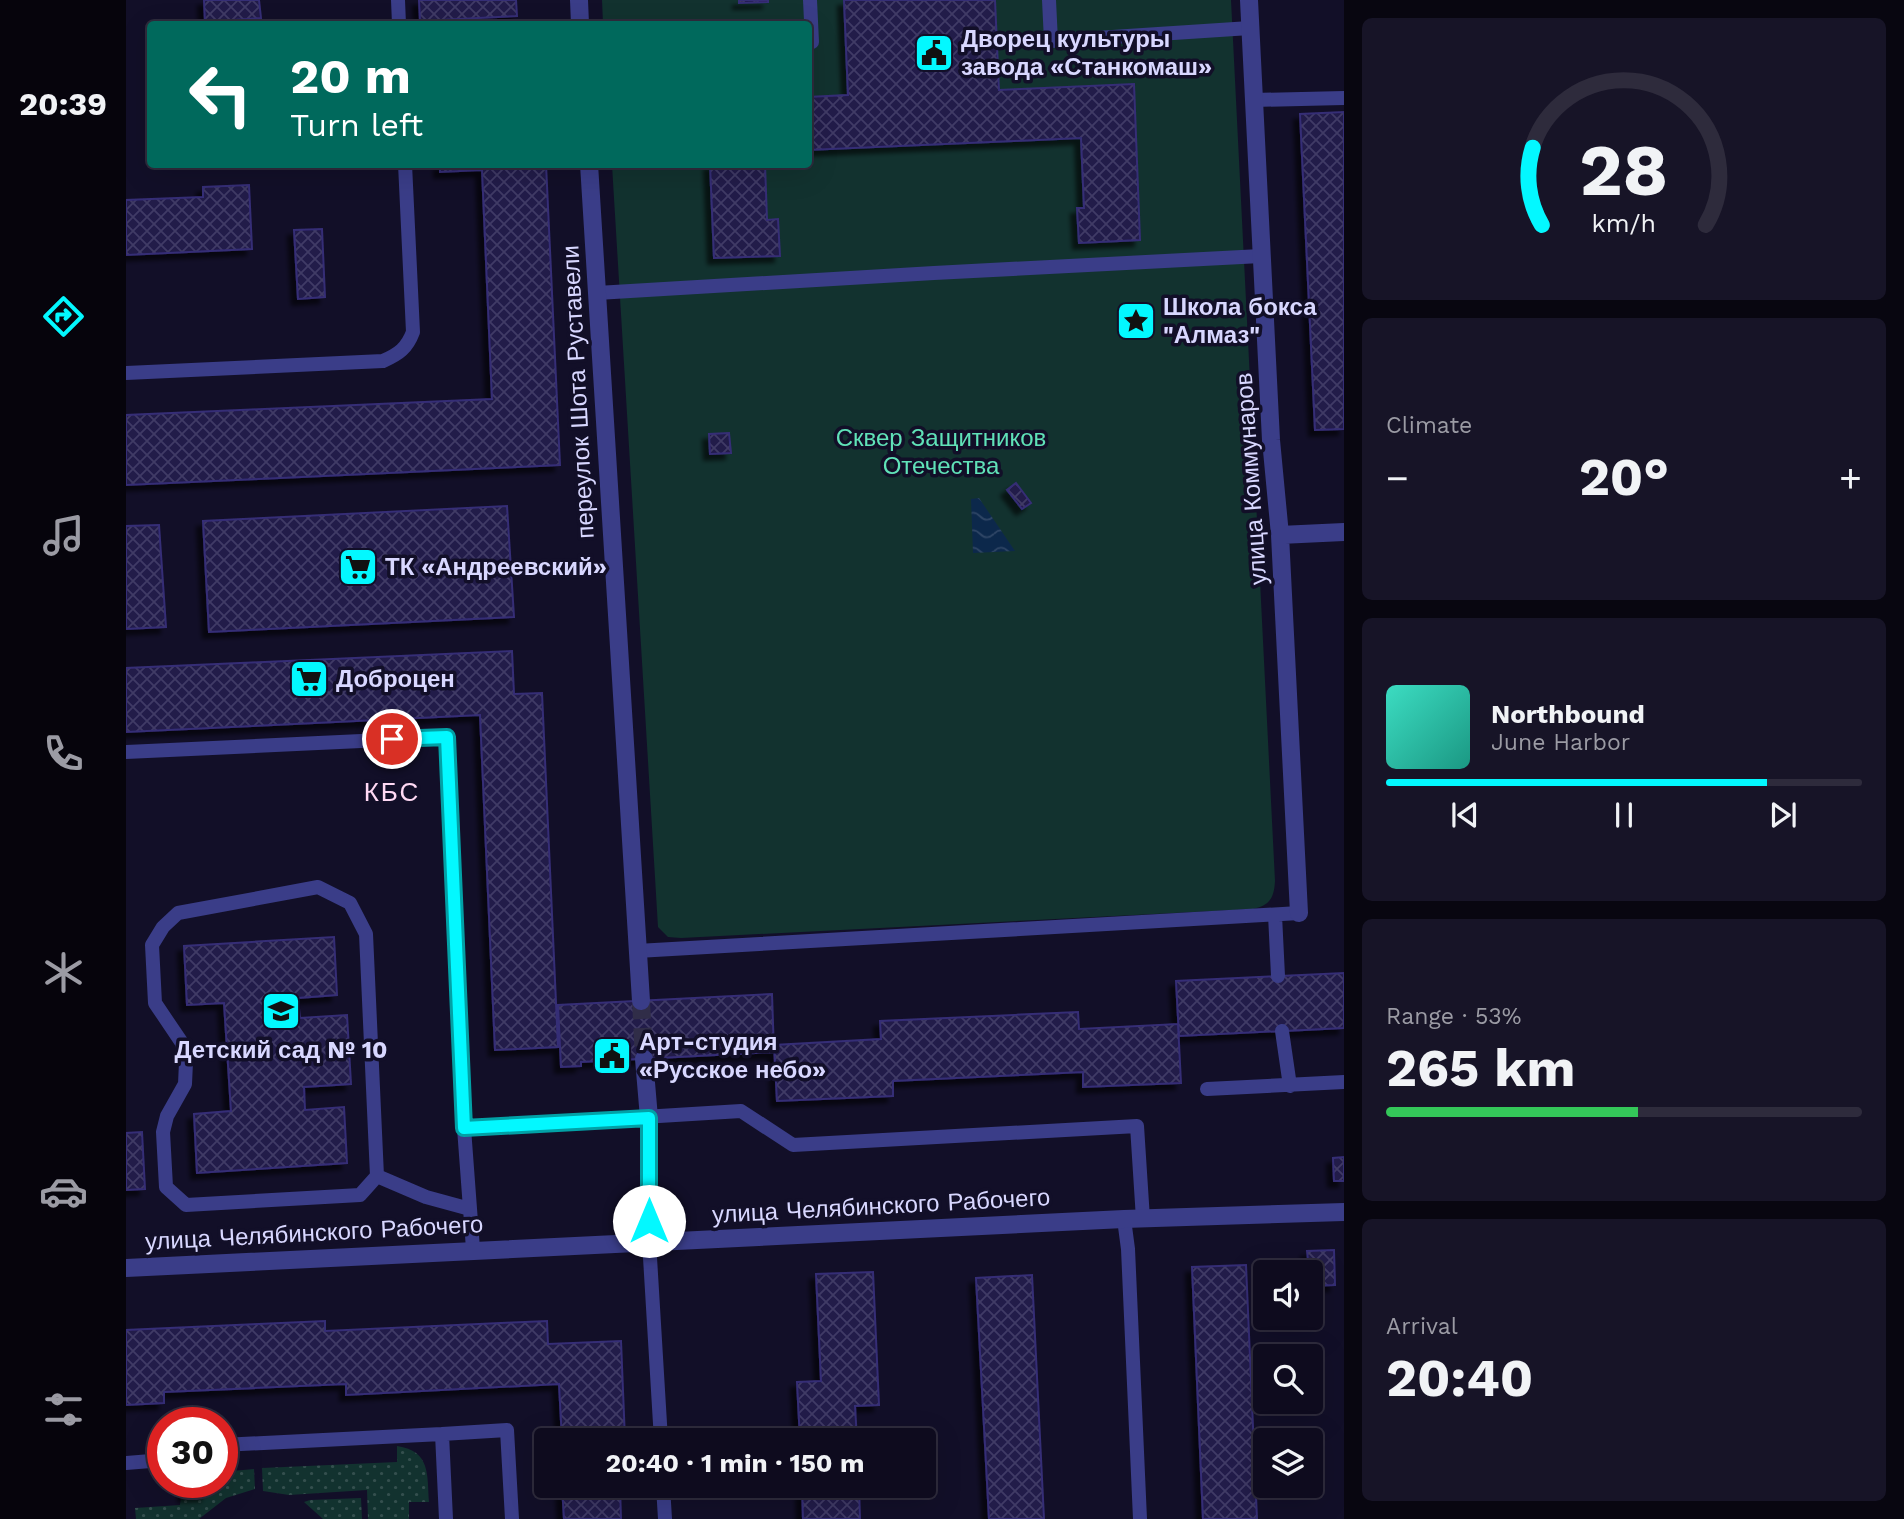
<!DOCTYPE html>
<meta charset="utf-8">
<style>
:root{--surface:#0e0b1e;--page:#171427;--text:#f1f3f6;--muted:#9b9ba4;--line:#2e2b3c;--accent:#03f8ff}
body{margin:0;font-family:"Work Sans",sans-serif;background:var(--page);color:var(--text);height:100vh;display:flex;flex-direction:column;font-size:26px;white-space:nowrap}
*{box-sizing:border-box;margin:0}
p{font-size:23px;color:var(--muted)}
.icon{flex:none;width:38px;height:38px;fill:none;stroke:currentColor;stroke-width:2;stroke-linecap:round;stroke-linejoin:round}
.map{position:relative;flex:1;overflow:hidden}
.side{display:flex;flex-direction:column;gap:18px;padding:18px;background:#080610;width:560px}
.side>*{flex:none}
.banner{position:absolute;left:21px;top:21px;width:665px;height:147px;border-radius:7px;box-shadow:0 7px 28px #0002,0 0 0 2px var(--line);background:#00695c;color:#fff;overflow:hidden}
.controls{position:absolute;left:1127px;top:1260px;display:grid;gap:14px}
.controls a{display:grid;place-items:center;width:70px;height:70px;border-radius:7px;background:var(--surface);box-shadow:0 7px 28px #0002,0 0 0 2px var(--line);font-size:35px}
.speed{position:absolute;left:21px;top:1407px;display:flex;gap:14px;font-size:35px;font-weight:700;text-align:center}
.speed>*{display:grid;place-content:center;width:91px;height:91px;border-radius:50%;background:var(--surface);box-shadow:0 7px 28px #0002,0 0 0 2px var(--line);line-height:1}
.speed .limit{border:10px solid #d22;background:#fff;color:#111}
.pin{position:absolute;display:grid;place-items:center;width:60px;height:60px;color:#fff;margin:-30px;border:4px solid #fff;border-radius:50%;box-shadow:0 2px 7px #0007}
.me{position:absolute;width:77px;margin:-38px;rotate:0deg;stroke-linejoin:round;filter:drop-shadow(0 0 5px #0008)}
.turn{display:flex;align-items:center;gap:24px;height:147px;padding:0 28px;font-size:32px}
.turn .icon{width:91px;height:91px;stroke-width:2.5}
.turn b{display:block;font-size:49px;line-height:60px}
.big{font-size:52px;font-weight:700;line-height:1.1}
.side .widget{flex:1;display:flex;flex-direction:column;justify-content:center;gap:10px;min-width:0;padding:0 24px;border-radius:10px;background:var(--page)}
.side .dial{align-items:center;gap:0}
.dial svg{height:182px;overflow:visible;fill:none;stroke:var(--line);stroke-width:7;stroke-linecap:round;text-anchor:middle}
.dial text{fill:var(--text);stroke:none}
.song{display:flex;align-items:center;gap:21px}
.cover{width:84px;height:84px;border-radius:10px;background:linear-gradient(135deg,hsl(170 70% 55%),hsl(170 70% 35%))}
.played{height:7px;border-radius:4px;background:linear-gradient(90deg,var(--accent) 80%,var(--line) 80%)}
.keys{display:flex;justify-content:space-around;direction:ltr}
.heat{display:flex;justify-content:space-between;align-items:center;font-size:38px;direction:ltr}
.charge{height:10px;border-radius:5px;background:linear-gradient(90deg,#34c759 53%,var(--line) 0)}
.trip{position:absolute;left:408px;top:1428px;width:402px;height:70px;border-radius:7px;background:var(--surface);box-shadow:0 7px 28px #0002,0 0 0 2px var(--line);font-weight:700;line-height:70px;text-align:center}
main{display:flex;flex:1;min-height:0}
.dock{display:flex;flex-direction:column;width:126px;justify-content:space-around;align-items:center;background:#06040c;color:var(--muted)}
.dock .icon{width:49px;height:49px}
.dock .selected{color:var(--accent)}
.dock b{font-size:32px;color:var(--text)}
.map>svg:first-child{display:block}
</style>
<main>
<nav class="dock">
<b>20:39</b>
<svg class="icon selected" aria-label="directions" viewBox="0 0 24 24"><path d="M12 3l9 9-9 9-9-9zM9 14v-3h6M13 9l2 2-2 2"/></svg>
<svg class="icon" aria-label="music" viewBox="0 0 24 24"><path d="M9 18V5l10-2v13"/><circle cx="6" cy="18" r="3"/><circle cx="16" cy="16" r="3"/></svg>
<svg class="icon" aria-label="phone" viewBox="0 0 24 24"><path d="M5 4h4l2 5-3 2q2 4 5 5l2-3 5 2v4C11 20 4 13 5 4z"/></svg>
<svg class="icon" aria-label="climate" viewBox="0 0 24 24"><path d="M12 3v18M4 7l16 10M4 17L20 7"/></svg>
<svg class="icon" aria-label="car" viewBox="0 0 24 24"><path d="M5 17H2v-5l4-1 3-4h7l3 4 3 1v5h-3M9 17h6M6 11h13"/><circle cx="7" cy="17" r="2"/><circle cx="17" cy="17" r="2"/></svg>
<svg class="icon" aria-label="filters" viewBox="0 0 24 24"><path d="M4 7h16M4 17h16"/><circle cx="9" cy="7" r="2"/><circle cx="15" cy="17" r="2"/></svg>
</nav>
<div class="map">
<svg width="1218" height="1519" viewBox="0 0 1218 1519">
<defs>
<pattern id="grass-dots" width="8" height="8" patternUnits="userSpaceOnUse" patternTransform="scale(1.75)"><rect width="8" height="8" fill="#12322f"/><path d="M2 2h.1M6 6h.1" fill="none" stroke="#344f4e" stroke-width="1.8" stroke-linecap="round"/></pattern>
<pattern id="water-waves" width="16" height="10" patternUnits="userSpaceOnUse" patternTransform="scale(1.75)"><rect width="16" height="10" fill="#0c284b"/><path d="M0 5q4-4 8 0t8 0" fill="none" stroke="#2f4666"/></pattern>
<pattern id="building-cross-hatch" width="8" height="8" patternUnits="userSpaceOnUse" patternTransform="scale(1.75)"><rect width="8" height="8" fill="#211b4a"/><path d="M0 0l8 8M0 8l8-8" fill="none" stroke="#403b65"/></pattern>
<filter id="shadow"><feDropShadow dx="-6" dy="6" stdDeviation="2" flood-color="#0009"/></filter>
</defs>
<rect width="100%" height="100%" fill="#120f28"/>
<!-- grass -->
<path fill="url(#grass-dots)" d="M 271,1446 C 305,1451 301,1475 303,1502 L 283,1502 L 283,1519 L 242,1519 L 241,1490 L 163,1495 L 137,1491 L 136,1468 L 271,1462 Z
M 128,1469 L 129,1489 L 100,1498 L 73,1519 L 10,1519 L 9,1508 L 54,1505 L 55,1497 L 81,1495 L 81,1482 L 96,1482 L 96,1472 Z
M 235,1498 L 236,1519 L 197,1519 L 178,1502 L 184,1500 Z"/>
<!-- park -->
<path fill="#12322f" d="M 476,0 L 1105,0 L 1149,881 C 1148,898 1144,905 1127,909 L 555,938 L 542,937 L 532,927 L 486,165 L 682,164 L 682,24 L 477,24 Z"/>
<!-- water -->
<path fill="url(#water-waves)" d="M 853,498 L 889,551 L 847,553 L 845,499 Z"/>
<!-- building -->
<path fill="url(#building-cross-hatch)" stroke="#362d76" stroke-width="2" filter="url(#shadow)" d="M 78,0 L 133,0 L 135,18 L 79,22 Z
M 293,0 L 390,0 L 391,16 L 294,21 Z
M 613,0 L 642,0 L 642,2 L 613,3 Z
M 718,0 L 869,0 L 873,90 L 1008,84 L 1014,240 L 953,243 L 951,208 L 958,208 L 955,138 L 682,150 L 682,97 L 722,95 Z
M 1218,112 L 1218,429 L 1189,430 L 1174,114 Z
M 314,164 L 420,164 L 434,465 L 0,485 L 0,415 L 366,399 L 356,170 L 314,172 Z
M 584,164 L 639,164 L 641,220 L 652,219 L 654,256 L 588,258 Z
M 123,185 L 126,249 L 0,255 L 0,200 L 77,197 L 77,187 Z
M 196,229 L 199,297 L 172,299 L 168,230 Z
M 603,433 L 605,453 L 584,454 L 583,434 Z
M 890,483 L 905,503 L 896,509 L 881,490 Z
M 381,506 L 388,617 L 83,632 L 77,521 Z
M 33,525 L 40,627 L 0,629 L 0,526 Z
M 386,651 L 388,694 L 416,693 L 432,1047 L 369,1050 L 354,715 L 0,732 L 0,668 Z
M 208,937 L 211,995 L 172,998 L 174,1018 L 221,1015 L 225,1084 L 178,1087 L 179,1110 L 218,1107 L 221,1163 L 71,1173 L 68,1114 L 105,1111 L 98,1003 L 61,1005 L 58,946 Z
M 1218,973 L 1218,1028 L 1053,1036 L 1050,981 Z
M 646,994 L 648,1052 L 455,1062 L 455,1066 L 435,1067 L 432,1005 Z
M 952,1012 L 953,1029 L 1052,1024 L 1055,1083 L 957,1087 L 957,1072 L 767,1081 L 767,1096 L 651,1101 L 648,1045 L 755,1039 L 754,1021 Z
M 16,1132 L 19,1189 L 0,1190 L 0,1133 Z
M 1218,1157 L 1218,1181 L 1208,1181 L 1207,1158 Z
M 1208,1250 L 1209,1285 L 1185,1286 L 1181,1251 Z
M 1120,1265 L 1131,1519 L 1077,1519 L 1066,1267 Z
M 747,1272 L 753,1405 L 729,1406 L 731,1440 L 674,1440 L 671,1382 L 695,1381 L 690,1274 Z
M 906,1275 L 918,1519 L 863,1519 L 850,1278 Z
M 199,1321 L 199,1331 L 421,1321 L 422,1344 L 495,1341 L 499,1440 L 436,1440 L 433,1384 L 220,1395 L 220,1384 L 38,1392 L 38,1403 L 0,1405 L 0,1330 Z
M 58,1482 L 81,1482 L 81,1495 L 58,1496 Z
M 436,1486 L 494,1486 L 495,1519 L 438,1519 Z
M 676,1486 L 733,1486 L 734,1519 L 677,1519 Z"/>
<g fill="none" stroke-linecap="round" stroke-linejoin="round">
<!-- minor-tunnel -->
<path stroke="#302d48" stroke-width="18" stroke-dasharray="18 9" stroke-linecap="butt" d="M 515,1001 L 518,1059"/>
<!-- service -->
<path stroke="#3a3d88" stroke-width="14" d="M 272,0 L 273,24
M 923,0 L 925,41 L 1124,28
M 682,42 L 686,42 L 684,0
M 1128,100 L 1218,98
M 471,293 L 808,273 L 1135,256
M 0,373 L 257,361 C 273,354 281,348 287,332 L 279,164
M 0,752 L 321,737 L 338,1128 L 347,1249
M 1149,915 L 1152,976
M 511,951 L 1173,913
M 1156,1031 L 1164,1086
M 1081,1089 L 1218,1082
M 338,1128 L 615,1111 L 667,1145 L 1011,1126 L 1017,1219
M 251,1176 L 234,1195 L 60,1205 L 40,1187 L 37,1132 L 41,1116 L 59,1084 L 60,1062 L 56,1043 L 29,1003 L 26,945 L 37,927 L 52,913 L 192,887 L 224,903 L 240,934 L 251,1176 L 300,1197 L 344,1209
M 998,1219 L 1002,1249 L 1014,1519
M 523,1241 L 535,1440
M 316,1434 L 381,1430 L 386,1519
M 96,1445 L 316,1434 L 320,1519
M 0,1463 L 37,1460
M 537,1486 L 539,1519"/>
<!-- minor -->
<path stroke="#3a3d88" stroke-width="18" d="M 453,0 L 454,24
M 1123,0 L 1145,440 L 1154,535 L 1173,913
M 463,164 L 515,1001
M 1154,535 L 1218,532
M 518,1059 L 523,1118 L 523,1241
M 0,1268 L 998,1219 L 1218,1212"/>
</g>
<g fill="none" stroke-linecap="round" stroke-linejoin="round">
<!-- route casing -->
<g stroke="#02a1a6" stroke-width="18">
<path id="route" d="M 266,739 L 321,737 L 338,1128 L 523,1118 L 523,1221"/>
</g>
<!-- route -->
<use href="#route" stroke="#03f8ff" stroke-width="12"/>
</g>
<!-- icons -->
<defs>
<g id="civic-square" transform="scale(2.0125)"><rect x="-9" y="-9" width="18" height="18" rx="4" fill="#03f8ff" stroke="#120f28"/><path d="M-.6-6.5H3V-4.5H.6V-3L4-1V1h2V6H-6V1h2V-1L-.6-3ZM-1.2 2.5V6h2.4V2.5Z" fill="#111"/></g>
<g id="sight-square" transform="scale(2.0125)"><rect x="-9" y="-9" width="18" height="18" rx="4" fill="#03f8ff" stroke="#120f28"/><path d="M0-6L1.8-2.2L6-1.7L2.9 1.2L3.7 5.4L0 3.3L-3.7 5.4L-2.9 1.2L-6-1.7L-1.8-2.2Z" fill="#111"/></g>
<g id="supermarket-square" transform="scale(2.0125)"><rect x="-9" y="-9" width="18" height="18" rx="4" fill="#03f8ff" stroke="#120f28"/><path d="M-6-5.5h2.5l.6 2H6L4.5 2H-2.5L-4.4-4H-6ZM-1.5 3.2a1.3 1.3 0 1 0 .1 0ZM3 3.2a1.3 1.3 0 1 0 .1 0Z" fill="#111"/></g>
<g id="school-square" transform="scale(2.0125)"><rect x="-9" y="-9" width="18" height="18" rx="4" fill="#03f8ff" stroke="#120f28"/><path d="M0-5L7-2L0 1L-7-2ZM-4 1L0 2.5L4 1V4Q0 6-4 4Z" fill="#111"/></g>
</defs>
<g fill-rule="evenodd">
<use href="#civic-square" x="808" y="53"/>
<use href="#sight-square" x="1010" y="321"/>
<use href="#supermarket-square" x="232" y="567"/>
<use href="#supermarket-square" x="183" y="679"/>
<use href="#school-square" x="155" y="1011"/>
<use href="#civic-square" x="486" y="1056"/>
</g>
<g text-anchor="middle" stroke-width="7" stroke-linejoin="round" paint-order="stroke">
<!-- poi labels -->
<g font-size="24" font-weight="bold" fill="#d8d7ff" stroke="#120f28" text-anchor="start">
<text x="835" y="47">Дворец культуры<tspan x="835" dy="28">завода «Станкомаш»</tspan></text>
<text x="1037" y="315">Школа бокса<tspan x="1037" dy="28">"Алмаз"</tspan></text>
<text x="259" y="575">ТК «Андреевский»</text>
<text x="210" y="687">Доброцен</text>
<text x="513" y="1050">Арт-студия<tspan x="513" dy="28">«Русское небо»</tspan></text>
<text x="155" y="1058" text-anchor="middle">Детский сад № 10</text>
</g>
<!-- street labels -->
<g font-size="24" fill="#d8d7ff" stroke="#120f28">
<text transform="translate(452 392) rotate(-93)" y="8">переулок Шота Руставели</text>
<text transform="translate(1125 479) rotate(-94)" y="8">улица Коммунаров</text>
<text transform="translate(755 1206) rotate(-3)" y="8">улица Челябинского Рабочего</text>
<text transform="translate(188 1233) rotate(-3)" y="8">улица Челябинского Рабочего</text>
</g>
<!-- park labels -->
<g font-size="24" fill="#60e2b8" stroke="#120f28">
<text x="815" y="446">Сквер Защитников<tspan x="815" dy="28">Отечества</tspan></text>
</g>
<!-- neighbourhood labels -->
<g font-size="26" letter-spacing="2" fill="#ffd9f4" stroke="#120f28">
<text x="266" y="801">КБС</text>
</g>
</g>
</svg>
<div class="controls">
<a><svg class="icon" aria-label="sound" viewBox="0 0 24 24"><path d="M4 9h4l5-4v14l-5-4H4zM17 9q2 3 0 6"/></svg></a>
<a><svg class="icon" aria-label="search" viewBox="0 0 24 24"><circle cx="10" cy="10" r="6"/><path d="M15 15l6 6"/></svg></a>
<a><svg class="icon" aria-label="layers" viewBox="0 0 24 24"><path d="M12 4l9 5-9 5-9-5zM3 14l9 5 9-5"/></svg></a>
</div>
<div class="speed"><div class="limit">30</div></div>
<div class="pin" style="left:266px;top:739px;background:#d93025"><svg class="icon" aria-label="arrive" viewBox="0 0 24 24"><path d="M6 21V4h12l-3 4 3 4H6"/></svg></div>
<svg class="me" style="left:523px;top:1221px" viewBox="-20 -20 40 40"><circle r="19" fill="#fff"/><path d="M0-13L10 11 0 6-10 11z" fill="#03f8ff"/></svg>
<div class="trip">20:40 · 1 min · 150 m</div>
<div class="banner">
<div class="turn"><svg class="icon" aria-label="left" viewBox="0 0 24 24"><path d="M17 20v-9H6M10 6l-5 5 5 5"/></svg><div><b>20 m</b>Turn left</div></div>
</div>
</div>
<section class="side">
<div class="widget dial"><svg viewBox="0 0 100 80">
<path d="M14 69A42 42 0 1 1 86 69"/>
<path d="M14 69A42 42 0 0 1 10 35" stroke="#03f8ff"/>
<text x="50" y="56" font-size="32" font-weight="700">28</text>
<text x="50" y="72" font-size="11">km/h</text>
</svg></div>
<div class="widget"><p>Climate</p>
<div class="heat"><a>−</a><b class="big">20°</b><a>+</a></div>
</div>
<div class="widget">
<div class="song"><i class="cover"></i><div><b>Northbound</b><p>June Harbor</p></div></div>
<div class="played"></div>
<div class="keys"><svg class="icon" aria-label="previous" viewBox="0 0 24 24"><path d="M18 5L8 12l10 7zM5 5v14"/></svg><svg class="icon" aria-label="pause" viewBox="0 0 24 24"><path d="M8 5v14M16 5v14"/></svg><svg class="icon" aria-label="next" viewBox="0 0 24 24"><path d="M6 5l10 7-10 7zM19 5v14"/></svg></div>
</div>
<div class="widget"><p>Range · 53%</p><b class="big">265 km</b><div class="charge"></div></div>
<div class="widget"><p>Arrival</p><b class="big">20:40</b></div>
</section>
</main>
